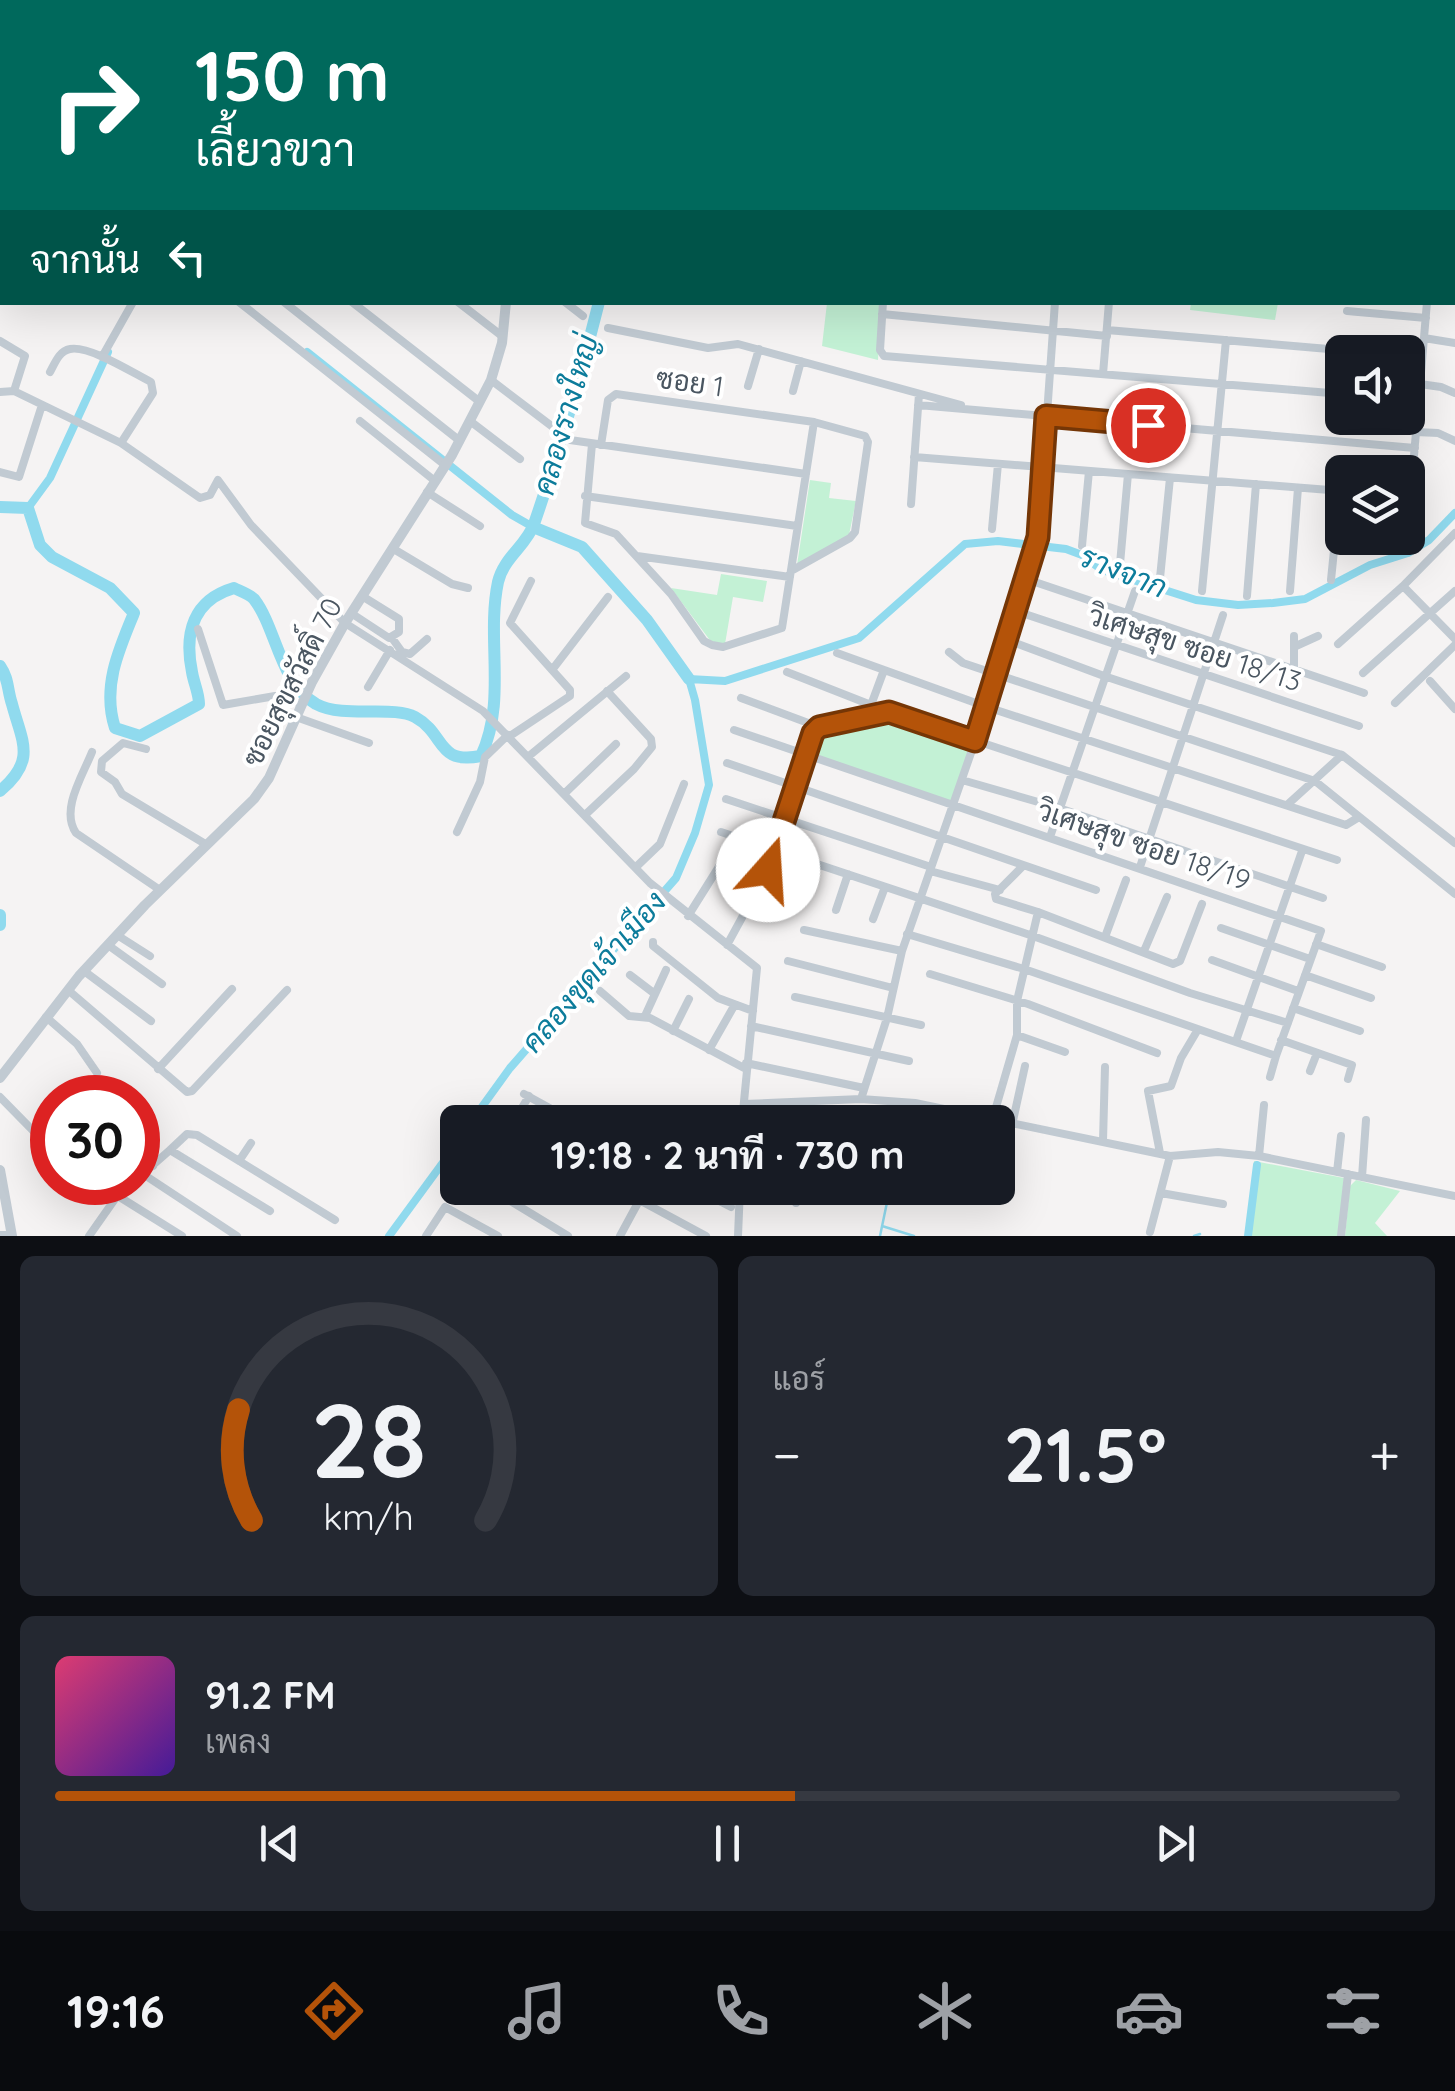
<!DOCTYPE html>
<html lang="th">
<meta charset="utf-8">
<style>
:root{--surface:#171b24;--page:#242831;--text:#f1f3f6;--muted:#9ea1a6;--line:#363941;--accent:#b45309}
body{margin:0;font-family:Quicksand,Sarabun,sans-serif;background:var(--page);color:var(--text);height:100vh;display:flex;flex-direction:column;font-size:38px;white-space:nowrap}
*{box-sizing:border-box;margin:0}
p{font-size:32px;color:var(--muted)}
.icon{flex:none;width:55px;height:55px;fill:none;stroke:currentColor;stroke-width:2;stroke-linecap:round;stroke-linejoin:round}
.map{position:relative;height:1236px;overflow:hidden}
.sheet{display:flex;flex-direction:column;gap:20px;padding:20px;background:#0d0f14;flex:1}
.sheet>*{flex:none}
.top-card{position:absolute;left:0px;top:0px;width:1455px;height:305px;box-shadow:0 10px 40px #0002;background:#00695c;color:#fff;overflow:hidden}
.fabs{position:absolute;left:1325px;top:335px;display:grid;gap:20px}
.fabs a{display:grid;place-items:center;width:100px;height:100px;border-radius:15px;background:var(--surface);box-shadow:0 10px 40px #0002;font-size:50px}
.speed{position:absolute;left:30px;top:1075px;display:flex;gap:20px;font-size:50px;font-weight:700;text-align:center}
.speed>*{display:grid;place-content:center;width:130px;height:130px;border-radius:50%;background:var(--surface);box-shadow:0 10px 40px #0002;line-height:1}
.speed .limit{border:15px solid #d22;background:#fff;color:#111}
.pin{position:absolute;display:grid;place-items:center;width:85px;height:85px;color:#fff;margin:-42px;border:5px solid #fff;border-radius:50%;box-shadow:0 2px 10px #0007}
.me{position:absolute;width:110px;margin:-55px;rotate:19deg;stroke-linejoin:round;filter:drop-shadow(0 0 8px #0008)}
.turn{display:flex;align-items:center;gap:35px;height:210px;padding:0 30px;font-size:45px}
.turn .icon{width:130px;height:130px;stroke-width:2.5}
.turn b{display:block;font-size:70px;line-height:85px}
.then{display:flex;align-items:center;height:95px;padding:0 30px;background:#0003;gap:20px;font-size:38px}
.big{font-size:75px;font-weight:700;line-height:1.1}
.sheet .tile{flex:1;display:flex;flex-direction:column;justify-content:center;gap:15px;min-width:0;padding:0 35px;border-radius:15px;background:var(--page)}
.sheet .dial{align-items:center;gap:0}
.dial svg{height:260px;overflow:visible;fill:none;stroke:var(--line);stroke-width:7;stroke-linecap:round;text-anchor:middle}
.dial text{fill:var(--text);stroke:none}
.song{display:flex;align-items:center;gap:30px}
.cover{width:120px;height:120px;border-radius:15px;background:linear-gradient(135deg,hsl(340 70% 55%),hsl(260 70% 35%))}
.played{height:10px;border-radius:5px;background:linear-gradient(90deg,var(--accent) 55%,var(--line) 55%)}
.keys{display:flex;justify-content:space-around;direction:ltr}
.heat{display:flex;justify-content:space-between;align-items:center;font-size:55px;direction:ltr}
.sheet .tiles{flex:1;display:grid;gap:20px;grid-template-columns:1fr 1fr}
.tile:last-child{grid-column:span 2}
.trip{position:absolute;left:440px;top:1105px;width:575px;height:100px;border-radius:15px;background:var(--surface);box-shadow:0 10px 40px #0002;font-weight:700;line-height:100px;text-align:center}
.dock{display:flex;height:160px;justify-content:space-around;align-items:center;background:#090b0e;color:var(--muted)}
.dock .icon{width:70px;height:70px}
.dock .selected{color:var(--accent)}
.dock b{font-size:45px;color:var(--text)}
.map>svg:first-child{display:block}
</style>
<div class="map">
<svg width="1455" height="1236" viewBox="0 0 1455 1236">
<rect width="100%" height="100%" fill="#f5f3f3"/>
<!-- green -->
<path fill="#c3f1d5" d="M 827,303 L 881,303 L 878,360 L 822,346 Z
M 1191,303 L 1191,302 L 1278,303 L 1275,320 L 1190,310 Z
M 810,480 L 831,483 L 829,498 L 856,501 L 849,535 L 797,565 Z
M 721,574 L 767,581 L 763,602 L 733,597 L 725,644 L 712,643 L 671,588 L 717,595 Z
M 889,712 L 975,741 L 952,806 L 807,757 L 819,727 Z
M 1254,1161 L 1344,1178 L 1338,1236 L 1246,1236 Z
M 1356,1180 L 1400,1191 L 1375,1223 L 1387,1236 L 1345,1236 L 1350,1186 Z"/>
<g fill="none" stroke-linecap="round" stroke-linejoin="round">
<!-- stream -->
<path stroke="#90daee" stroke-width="2.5" d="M 919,1122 L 924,1111
M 882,1226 L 914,1236
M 880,1236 L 890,1188
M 1194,1236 L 1200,1234"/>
<!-- canal -->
<path stroke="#90daee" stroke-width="8" d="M 1009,0 L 1014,2
M 26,2 L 27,0
M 0,83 L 2,75
M 0,102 L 2,105
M 307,352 L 512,515 L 533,527
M 28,508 L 50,478 L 108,352
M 471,1122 L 510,1068 L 676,878 L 695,833 L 709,785 L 695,700 L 689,679 L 725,681 L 859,638 L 965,544 L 998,541 L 1066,549 L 1082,555 L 1102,570 L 1196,600 L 1238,605 L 1273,603 L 1305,599 L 1370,565 L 1408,553 L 1429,540 L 1455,513
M 389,1236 L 458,1142
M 1248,1236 L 1257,1165"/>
<!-- river -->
<path stroke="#90daee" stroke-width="12" d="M 757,2 L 759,0
M 0,507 L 28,508 L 40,545 L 52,557 L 110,588 L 134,613 C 118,651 102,688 115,728 L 140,736 L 199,704 C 199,693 194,684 192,672 C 184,633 193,600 234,588 C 240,591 249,594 254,599 C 277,629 279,682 316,704 C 344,719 393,705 415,717 C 446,734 436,765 481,756 C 507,701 486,639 498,582 C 504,557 526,546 534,524 C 559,452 580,377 599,302
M 533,527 L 582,547 L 647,620 L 689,679
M 0,666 C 9,679 7,689 12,704 C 22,742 37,760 0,791
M 0,915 L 0,925"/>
<!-- minor -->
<path stroke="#c1cad2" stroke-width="8" d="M 196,0 L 199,2
M 308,0 L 312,2
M 424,0 L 428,2
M 501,0 L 505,2
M 615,0 L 619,2
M 691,0 L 691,2
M 913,0 L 916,2
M 647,2 L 648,0
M 1169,2 L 1171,0
M 1220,2 L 1222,0
M 1297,2 L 1300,0
M 1334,2 L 1336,0
M 1393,2 L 1395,0
M 0,110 L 2,112
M 0,165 L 2,167
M 1452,181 L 1455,177
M 0,221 L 2,216
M 1452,252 L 1455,249
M 0,292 L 2,288
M 1452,293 L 1455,294
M 239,302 L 445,465
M 284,302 L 460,441
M 352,302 L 480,402
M 458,302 L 502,336
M 565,302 L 583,316
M 883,302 L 880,350 L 884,356 L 1342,394
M 1347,311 L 1426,318
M 882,314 L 1107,336
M 608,328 L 708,348 L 738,344 L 961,405
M 1107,330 L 1364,352
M 1424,338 L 1455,343
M 0,341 L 25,356 L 14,391
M 102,357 L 133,302
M 50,372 C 55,363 59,351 70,349 C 89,345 133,373 151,382 L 153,393 L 121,443
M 1103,374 L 1109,302
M 491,380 L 570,440 L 806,474
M 1420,384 L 1441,387 L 1455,393
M 748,386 L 759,349
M 793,391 L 801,361
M 0,392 L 14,391 L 121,443 L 200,498 L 210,495 L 218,480 L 251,525 L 345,623 L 483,711 L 650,883 L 757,968 L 742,1122
M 918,405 L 1415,448
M 360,421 L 435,481
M 470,421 L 520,459
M 1416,432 L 1438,433 L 1455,441
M 592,444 L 585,523 L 616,534 L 671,594 L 704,641 L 712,645 L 723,647 L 782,628 L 814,422
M 601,445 L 608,400 L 616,394 L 814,422 L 865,436 L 868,442 L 855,532 L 850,538 L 791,571
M 914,457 L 1342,491
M 0,472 L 19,477 L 42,405
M 427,492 L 480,526
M 1408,495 L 1411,491 L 1427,302
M 585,496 L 797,526
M 911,504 L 919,394
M 992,529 L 998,464
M 1082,546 L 1089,471
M 392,548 L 452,584 L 468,588
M 637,556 L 790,577
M 1120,564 L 1128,474
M 1160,578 L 1170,478
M 1026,579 L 1364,693
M 1331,580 L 1340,491
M 1403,586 L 1455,533
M 1202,591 L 1226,340
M 1290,591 L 1298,488
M 1247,596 L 1256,484
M 1016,611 L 1359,726
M 351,613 L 389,638 L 399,632 L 399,619 L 362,596
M 198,629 L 223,705 L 275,696 L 302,704
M 1294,636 L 1294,668
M 392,638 L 402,652 L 410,654 L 427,639
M 1007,640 L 1104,676 L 1342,755
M 1338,644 L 1403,586 L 1455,639
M 1296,646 L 1318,636
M 949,652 L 963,663 L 1315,781 L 1455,894
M 837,653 L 987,707 L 1346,825 L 1359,817
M 552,670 L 608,597
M 787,672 L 889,712
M 1363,673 L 1455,591
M 1430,681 L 1455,709
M 368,687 L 390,650
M 741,698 L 819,727
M 1395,703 L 1455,645
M 871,705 L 884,670
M 296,717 L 369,743
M 734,730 L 1321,931 L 1276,1056 L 1024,969 L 907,934
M 510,736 L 570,696 L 570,690 L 510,623 L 531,581
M 146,749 L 123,743 L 102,761 L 101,772 L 115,782 L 122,794 L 207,845
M 92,752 C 83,775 60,810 76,833 L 160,890
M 529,756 L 626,676
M 727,763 L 1096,890
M 962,780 L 1059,808 L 1323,898
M 565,793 L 616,744
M 726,799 L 931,867
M 1287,805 L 1342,755 L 1455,843
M 585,815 L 634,769 L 652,747 L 651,739 L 607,691
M 457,832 L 480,782 L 485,757 L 508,735
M 721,832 L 1033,936 L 1190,993 L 1288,1023
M 1050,837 L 1135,591
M 636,867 L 660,844 L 684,784
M 1022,867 L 995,894 L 996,899 L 1038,912 L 1173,964 L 1180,961 L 1202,904
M 1140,867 L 1223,615
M 930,871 L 1000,890
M 799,897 L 811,861
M 836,910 L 848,874
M 688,916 L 720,865
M 873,919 L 885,887
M 1221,928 L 1310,959
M 804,930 L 902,951
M 117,935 L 150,956
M 1105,937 L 1126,880
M 653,942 L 653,946 L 718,998 L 753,1011
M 1316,944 L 1382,967
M 108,945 L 162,984
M 727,945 L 768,870 L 813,733 L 819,727 L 889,712 L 1337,860
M 1144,951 L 1167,897
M 1212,960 L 1298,991
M 788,961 L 893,988
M 84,971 L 151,1021
M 930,974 L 1028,1004 L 1157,1053
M 630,975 L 655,994
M 1305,975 L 1371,998
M 68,990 L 187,1092 L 192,1091 L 287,990
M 600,991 L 629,1016 L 650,1018 L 746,1069
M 795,997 L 921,1025
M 1293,1008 L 1360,1031
M 645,1016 L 666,970
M 46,1017 L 77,1044 L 97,1073
M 751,1026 L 909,1061
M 673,1031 L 689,999
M 1017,1035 L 1065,1052
M 1281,1040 L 1352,1065 L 1348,1079
M 1236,1041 L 1302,851
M 709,1050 L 734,1006
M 746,1063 L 864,1088
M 158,1069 L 232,989
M 1310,1071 L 1317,1053
M 1270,1077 L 1276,1056
M 524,1094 L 575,1122
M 0,1097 L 52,1150
M 861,1099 L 887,1018 L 902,951 L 987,707 L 1038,541 L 1055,302
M 744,1104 L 861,1099 L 915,1103 L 1170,1156 L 1218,1152 L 1259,1156 L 1455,1196
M 514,1121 L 529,1096
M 992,1121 L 1017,1035 L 1017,1001 L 1038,912
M 1012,1125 L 1025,1066
M 1103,1141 L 1105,1067
M 138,1142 L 153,1166
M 170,1150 L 187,1134 L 197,1135 L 335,1220
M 1160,1153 L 1148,1091 L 1171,1086 L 1181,1058 L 1197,1031
M 1259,1156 L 1264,1105
M 239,1161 L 251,1143
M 1337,1172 L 1341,1136
M 143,1174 L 237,1236
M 1362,1177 L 1366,1120
M 138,1178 L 170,1150 L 270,1211
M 86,1182 L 101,1197
M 489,1188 L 568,1236
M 617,1188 L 706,1236
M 694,1188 L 731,1207
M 850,1188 L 851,1200
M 1161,1193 L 1223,1204
M 118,1196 L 182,1236
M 796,1203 L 796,1188
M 1150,1232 L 1170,1156
M 0,1235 L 12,1235
M 89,1236 L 115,1199 L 131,1182
M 426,1236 L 445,1207 L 498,1236
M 620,1236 L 646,1188
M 738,1236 L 740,1188
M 1341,1236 L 1348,1174"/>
<!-- tertiary -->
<path stroke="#c1cad2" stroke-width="10" d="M 536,2 L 536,0
M 0,1078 L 79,976 L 145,905 L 254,799 L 269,778 L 312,682 L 345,623 L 452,455 L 491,380 L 502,343 L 506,302
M 0,1170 L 12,1236"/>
</g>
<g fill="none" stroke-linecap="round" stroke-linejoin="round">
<!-- route casing -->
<g stroke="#753606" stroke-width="25">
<path id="route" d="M 768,870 L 813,733 L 819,727 L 889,712 L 975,741 L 1038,537 L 1046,416 L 1148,425"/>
</g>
<!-- route -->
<use href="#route" stroke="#b45309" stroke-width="18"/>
</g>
<g text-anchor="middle" stroke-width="8" stroke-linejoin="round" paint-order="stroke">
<!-- street labels -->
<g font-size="28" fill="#4a5661" stroke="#fff">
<text transform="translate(690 382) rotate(8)" y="10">ซอย 1</text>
<text transform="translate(1195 648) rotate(18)" y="10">วิเศษสุข ซอย 18/13</text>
<text transform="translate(292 682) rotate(-63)" y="10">ซอยสุขสวัสดิ์ 70</text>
<text transform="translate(1144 845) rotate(19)" y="10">วิเศษสุข ซอย 18/19</text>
</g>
<!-- water labels -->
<g font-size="30" font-style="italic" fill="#0c7c9b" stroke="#fff">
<text transform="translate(566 415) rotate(-74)" y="10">คลองรางใหญ่</text>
<text transform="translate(1123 572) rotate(22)" y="10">รางจาก</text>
<text transform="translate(594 972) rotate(-49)" y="10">คลองขุดเจ้าเมือง</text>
</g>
</g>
</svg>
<div class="fabs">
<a><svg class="icon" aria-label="sound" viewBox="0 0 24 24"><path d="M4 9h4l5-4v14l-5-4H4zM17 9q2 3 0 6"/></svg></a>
<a><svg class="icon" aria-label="layers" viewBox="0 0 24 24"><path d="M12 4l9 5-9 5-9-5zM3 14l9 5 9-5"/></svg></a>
</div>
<div class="speed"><div class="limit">30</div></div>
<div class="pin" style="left:1148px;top:425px;background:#d93025"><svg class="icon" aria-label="arrive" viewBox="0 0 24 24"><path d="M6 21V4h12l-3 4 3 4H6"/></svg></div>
<svg class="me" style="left:768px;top:870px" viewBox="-20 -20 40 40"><circle r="19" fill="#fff"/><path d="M0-13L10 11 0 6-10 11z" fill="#b45309"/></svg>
<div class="trip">19:18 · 2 นาที · 730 m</div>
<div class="top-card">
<div class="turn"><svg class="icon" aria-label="right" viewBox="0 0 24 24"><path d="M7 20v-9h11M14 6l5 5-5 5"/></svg><div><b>150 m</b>เลี้ยวขวา</div></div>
<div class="then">จากนั้น<svg class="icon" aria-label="left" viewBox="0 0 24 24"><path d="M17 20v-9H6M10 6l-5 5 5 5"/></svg></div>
</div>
</div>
<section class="sheet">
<div class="tiles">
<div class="tile dial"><svg viewBox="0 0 100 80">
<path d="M14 69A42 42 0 1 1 86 69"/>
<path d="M14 69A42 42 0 0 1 10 35" stroke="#b45309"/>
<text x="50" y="56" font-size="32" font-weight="700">28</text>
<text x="50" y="72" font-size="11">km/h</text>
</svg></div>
<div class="tile"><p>แอร์</p>
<div class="heat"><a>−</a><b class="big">21.5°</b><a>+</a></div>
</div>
<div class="tile">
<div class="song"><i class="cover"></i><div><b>91.2 FM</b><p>เพลง</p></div></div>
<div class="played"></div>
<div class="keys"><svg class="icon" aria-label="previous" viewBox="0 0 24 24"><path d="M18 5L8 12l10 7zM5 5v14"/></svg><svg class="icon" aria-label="pause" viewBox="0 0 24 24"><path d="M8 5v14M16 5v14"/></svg><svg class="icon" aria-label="next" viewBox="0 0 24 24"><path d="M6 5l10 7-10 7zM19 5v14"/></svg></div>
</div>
</div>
</section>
<nav class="dock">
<b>19:16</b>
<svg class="icon selected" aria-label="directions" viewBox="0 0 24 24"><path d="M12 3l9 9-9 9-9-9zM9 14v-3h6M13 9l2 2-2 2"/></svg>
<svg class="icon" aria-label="music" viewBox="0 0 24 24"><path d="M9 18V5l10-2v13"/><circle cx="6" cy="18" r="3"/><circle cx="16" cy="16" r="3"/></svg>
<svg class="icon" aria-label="phone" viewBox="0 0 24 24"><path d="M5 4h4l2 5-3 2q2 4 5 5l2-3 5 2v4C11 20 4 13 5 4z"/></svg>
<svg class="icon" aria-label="climate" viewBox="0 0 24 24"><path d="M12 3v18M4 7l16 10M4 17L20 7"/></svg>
<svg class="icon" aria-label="car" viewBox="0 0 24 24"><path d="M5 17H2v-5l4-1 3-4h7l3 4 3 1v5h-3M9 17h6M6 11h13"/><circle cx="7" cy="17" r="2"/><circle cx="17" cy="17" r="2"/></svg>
<svg class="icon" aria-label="filters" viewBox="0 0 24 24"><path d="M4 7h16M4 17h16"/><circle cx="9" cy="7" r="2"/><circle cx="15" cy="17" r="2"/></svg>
</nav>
